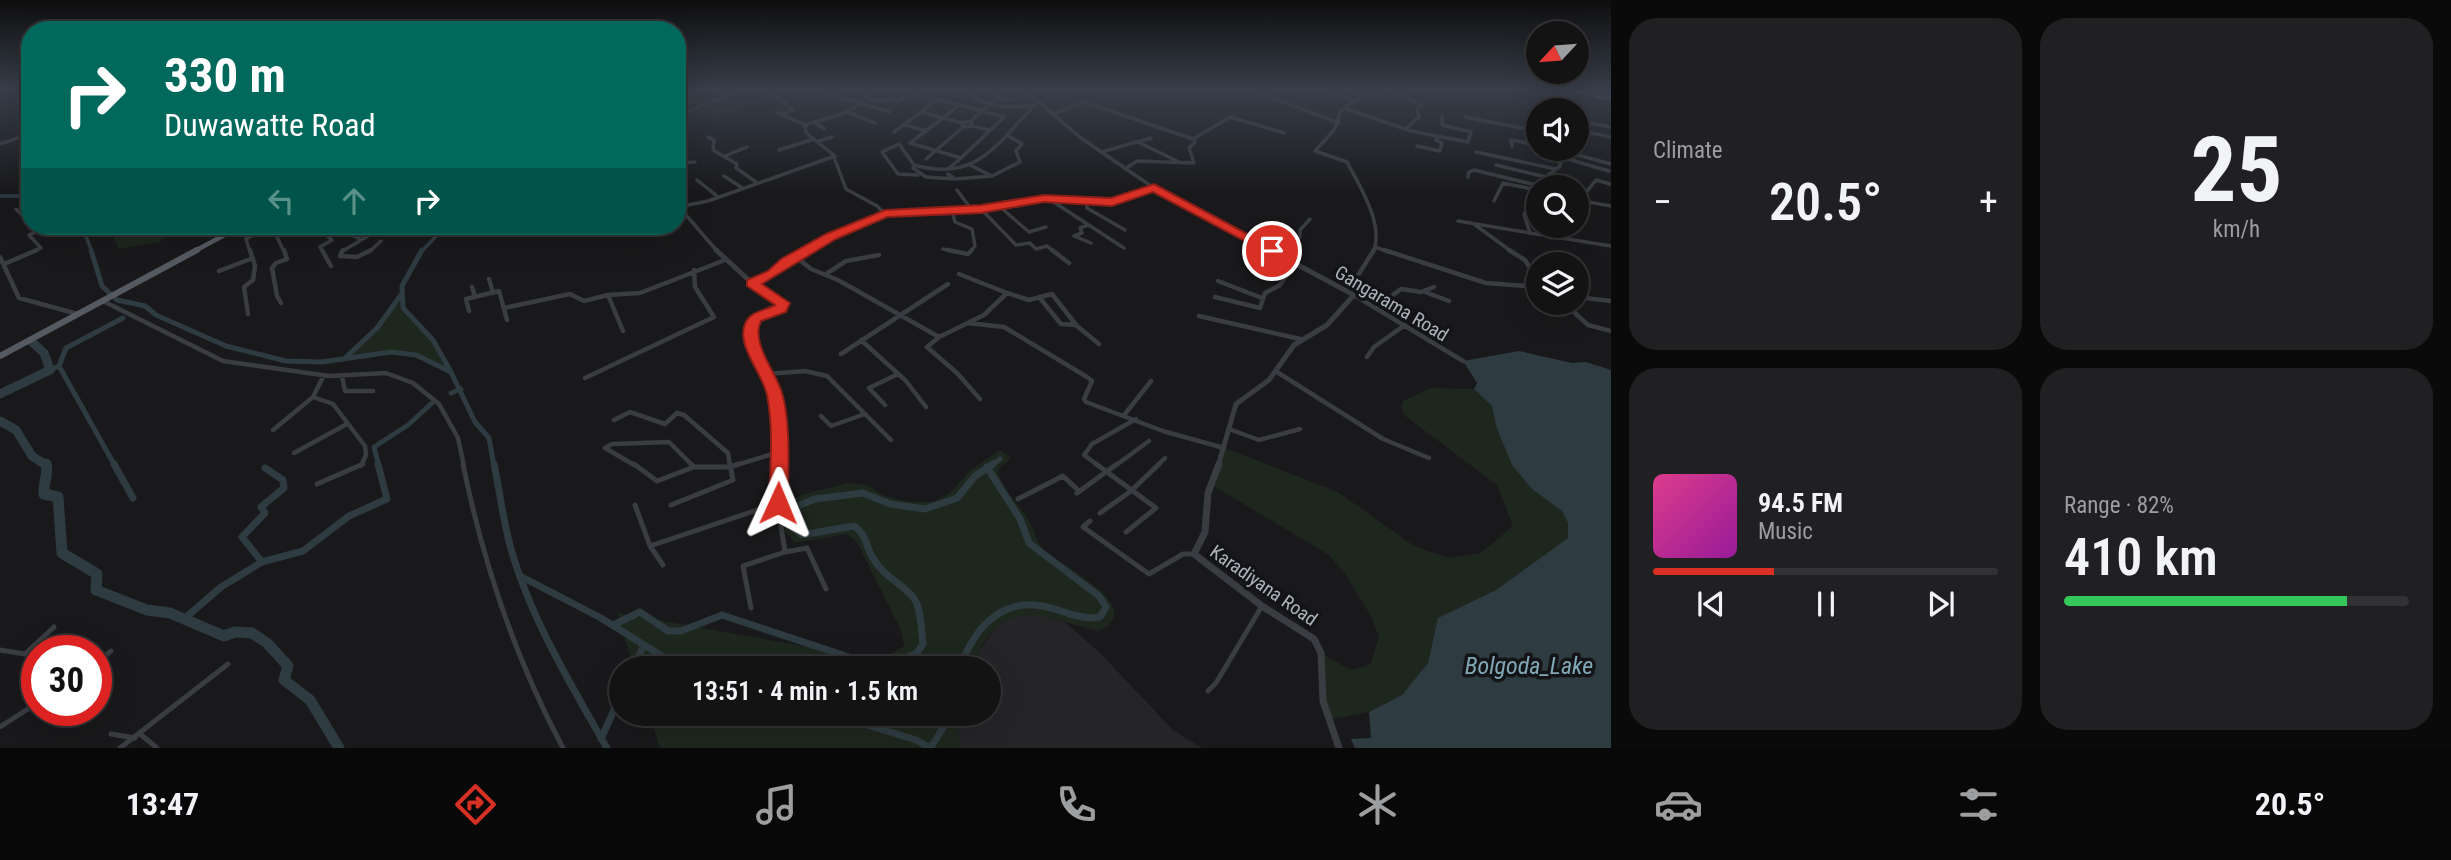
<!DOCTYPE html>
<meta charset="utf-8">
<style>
:root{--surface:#131314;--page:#202022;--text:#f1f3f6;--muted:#9d9ea0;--line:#323234;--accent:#d93025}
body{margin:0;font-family:"Roboto Condensed",sans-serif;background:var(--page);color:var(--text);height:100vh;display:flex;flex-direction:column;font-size:26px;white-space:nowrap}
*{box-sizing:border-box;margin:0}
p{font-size:23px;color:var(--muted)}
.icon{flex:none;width:38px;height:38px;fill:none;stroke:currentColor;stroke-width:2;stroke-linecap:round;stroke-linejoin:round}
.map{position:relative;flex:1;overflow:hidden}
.drawer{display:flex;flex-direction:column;gap:18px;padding:18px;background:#0a0a0b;width:840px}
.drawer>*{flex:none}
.top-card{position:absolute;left:21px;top:21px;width:665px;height:214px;border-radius:28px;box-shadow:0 7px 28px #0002,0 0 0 2px var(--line);background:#00695c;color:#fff;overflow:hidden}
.needle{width:46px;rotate:244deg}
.controls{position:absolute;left:1526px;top:21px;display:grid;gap:14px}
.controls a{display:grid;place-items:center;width:63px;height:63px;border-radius:50%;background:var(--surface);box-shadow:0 7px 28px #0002,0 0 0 2px var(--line);font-size:35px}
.speed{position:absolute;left:21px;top:635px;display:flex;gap:14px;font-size:35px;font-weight:700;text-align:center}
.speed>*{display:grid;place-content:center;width:91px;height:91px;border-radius:50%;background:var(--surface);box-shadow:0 7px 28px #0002,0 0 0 2px var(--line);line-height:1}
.speed .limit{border:10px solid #d22;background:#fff;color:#111}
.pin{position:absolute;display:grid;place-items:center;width:60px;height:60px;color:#fff;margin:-30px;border:4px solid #fff;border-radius:50%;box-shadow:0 2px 7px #0007}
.me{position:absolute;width:77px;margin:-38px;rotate:1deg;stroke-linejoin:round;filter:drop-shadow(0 0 5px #0008)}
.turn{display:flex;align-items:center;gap:24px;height:147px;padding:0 28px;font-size:32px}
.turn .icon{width:91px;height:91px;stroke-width:2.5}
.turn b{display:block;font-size:49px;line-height:60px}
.lanes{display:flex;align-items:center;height:66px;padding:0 28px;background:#0003;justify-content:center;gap:35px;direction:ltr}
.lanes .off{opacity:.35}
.big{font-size:52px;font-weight:600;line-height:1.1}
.drawer .card{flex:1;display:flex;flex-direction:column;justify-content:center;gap:10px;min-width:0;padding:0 24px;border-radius:28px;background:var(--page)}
.drawer .dial{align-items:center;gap:0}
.dial b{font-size:91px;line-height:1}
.song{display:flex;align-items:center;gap:21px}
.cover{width:84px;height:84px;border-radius:10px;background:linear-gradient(135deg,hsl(330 70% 55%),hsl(300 70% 35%))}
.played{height:7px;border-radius:4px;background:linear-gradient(90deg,var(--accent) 35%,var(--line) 35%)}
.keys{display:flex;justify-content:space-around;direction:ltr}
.heat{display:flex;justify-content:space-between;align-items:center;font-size:38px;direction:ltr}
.charge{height:10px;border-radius:5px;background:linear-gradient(90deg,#34c759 82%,var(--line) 0)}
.drawer .tiles{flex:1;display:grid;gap:18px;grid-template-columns:repeat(2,1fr)}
.trip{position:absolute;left:609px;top:656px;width:392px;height:70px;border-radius:35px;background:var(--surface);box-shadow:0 7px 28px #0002,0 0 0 2px var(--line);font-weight:600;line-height:70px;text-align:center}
.tab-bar{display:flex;height:112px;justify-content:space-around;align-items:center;background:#080808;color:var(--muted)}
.tab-bar .icon{width:49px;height:49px}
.tab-bar .selected{color:var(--accent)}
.tab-bar b{font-size:32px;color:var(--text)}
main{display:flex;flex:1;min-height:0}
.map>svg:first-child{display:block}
</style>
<main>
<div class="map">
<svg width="1611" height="748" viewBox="0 0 1611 748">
<rect width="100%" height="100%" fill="#19191b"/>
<!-- built -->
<path fill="#252528" d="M 1018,614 L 1044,616 L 1066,623 L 1099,652 L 1173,730 L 1202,748 L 960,748 L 957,714 L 989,714 L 989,668 L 970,668 L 978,652 L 996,627 Z"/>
<!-- green -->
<path fill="#1e271e" d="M 677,89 L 747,89 L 741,93 L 756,103 L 718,119 L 696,119 L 677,136 Z
M 109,226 L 174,226 L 160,242 L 119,249 Z
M 399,300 L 401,310 L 439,348 L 447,367 C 409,350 387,349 346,358 L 378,328 Z
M 1431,388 L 1474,389 L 1492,406 L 1496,426 L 1532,489 L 1562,511 L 1568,523 L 1568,538 L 1496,590 L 1439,618 L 1428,663 L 1402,695 L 1369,712 L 1327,720 L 1321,653 L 1351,670 L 1371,664 L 1379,637 L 1371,616 L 1345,574 L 1329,555 L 1212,485 L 1225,448 L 1338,492 L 1414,546 L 1449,558 L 1481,553 L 1513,526 L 1497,485 L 1404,415 L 1401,407 L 1403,401 Z
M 1000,450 L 1011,458 L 998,470 C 1001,490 1023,507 1031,525 C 1035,533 1037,543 1043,549 C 1059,566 1150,606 1099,631 C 1034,616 1004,593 970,668 L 634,668 L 617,613 L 877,659 L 893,653 L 904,646 L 902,632 L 857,542 L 847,534 L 795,543 L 785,531 L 786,502 L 804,494 L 848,483 L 867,485 L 884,496 L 911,502 L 933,502 L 949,494 L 971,470 Z
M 649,714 L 957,714 L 960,748 L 660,748 Z"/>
<!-- water -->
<path fill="#2e3b40" d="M 1519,351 L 1572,363 L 1586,362 L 1611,370 L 1611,748 L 1355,748 L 1351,739 L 1371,738 L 1369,712 L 1402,695 L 1428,663 L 1438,618 L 1496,590 L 1568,538 L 1568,523 L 1562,511 L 1532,489 L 1512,465 L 1496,426 L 1492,406 L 1474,389 L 1477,383 L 1463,361 Z"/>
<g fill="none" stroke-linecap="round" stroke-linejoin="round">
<!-- canal-far2 -->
<path stroke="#2e3b40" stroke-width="3.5" d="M 677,116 L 728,95 L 734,89
M 0,196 L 30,196
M 82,226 L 92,252
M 421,252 L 446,226"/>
<!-- canal-far1 -->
<path stroke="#2e3b40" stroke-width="5" d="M 91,250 L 102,286 L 117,300 L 145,306 L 156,315 L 226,346 L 286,361 L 322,362 L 391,352 L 416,355 L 451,372 L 475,422 L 489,438 L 494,466
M 422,250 L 402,286 L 403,308 L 433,340 L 451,372
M 344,359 L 377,328 L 401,295
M 59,366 L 66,348 L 123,318
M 50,370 L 59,366 L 115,466
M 451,393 L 461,389
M 379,466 L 374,447 L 408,425 L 433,402
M 990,466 L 1000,459"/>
<!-- canal -->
<path stroke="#2e3b40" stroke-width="7" d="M 114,464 L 133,498
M 494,464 C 500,492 503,521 511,549 C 531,619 571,685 607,748
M 262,562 L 242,537 L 265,513 L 261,507 L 284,488 L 283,480 L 265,468
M 522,577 L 601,618 L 681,668
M 184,619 L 221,587 L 262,562 L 303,551 L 349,516 L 387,499 L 378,464
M 613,625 L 640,612 L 668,631 L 681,631 L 722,615 L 882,668
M 633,668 L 644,645
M 883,668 L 917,653 L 923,644 C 921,631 922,612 915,600 C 907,586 883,577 873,558 C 865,545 867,535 854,526 L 801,535 L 791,526 L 792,514 L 800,505 L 815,499 L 863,493 L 890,504 L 925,509 L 957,498 L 975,476 L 993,464
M 960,668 C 973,631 999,598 1042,606 C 1059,609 1073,617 1090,618 L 1100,617 L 1106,607 L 1099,596 L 1029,543 L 1020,519 L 987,467
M 832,714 L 916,740 L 931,748
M 601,739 L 621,694
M 931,747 L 943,728 L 947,714"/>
<!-- river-far1 -->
<path stroke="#2e3b40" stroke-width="9" d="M 0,394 L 50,370 L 44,353 L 32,342
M 0,421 L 16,430 L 32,456 L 47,466"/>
<!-- river -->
<path stroke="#2e3b40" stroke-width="11" d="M 46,464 C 49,473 43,483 44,494 L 58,497 L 62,553 L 97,574 L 96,590 L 147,610 L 170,613 L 224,636 L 235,632 L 252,633 L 267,643 L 288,666 L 284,680 L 310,700 L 339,748"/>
<!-- minor-far2 -->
<path stroke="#393c40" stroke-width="3.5" d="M 903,89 L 922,96
M 970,89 L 975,99 C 995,108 1013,108 1034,105
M 1249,89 L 1339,123
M 1343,89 L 1362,97
M 1323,90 L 1355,101
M 765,91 L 777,96 L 793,110 L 781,115
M 817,91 L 890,112
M 987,91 L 997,99 L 1013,99
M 1393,91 L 1422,106 L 1417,108 L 1419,117 L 1405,129
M 868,99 L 881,101 L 892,98 L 898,102
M 898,99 L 910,98
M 941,100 L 1004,117 L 961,158 L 910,143 L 943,118 L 921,112 L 933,102 Z
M 1344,108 L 1411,131 L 1468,142 L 1471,132 L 1442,125 L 1442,117
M 1556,110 L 1564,104 L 1563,95 L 1568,89
M 776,112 L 805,125
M 847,112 L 875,123
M 1053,114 L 1084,102 L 1193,139
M 1465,117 L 1538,131
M 943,118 L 962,123
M 943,118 L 959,105
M 971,121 L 972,126 L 963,127 L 962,123 Z
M 971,121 L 1007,89
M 1577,121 L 1611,127
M 814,122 L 824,129
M 905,125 L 927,131
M 972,126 L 990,130
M 1577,130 L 1611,137
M 894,132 L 921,112
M 708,137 L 714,140 L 713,150 L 737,164 L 736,168 L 756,182
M 819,141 L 832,137
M 1138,142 L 1181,163
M 0,144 L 30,134
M 1417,146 L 1440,151 L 1442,143 L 1436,140 L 1438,136
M 1512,146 L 1511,140 L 1538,145
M 1556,149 L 1611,164
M 779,150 L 814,139
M 1101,152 L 1151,138
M 1476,152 L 1556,169
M 725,156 L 747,147
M 834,157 L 846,189 L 877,206 L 885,214
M 1561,157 L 1609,171
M 926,159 L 963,127
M 677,163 L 695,162
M 914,165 L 899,144 L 882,152 L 898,174 L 918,175
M 1496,165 L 1546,177
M 948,169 L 960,159
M 1125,169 L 1137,161 L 1194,163 L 1189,148 L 1195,142 L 1193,139 L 1230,117 L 1284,133
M 948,174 L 955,179 L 926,177 L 913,168 L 914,165 C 979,183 997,142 1038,102
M 724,176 L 741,187
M 992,176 L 1020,162 L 1016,151 L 1022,144 L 1007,135
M 1468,177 L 1469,172 L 1474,170 L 1536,185
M 955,179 L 992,176 L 970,165
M 697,180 L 717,196
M 957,190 L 971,209
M 1538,191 L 1532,188 L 1560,166 L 1563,149
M 1538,196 L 1524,214 L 1530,233 L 1611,246
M 1049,199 L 1124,248
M 1577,200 L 1611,206
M 1580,200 L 1596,180 L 1610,184
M 1494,201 L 1503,183 L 1532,189
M 1086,202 L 1087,208 L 1125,230
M 999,206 L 1029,232 L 1046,227
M 678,207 L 708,201 L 835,156 L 806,133 L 805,125 C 830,116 857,116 870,89
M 16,209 L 30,223
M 981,209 L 1016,245 L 1030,243 L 1036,249 L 1047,246 L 1054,252
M 952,210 L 955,222 L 972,229 L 975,246 L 970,252
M 1458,221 L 1530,233
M 1474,224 L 1512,252
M 1088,225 L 1080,228 L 1082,233 L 1074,236 L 1091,243
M 247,226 L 255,230 L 253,235 L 246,239 L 250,252
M 272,226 L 284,252
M 317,226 L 320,228
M 334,227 L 360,239
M 640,234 L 659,226
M 1375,247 L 1389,252
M 943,249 L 956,252
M 1272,251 L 1300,237 L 1300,230 L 1310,219
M 32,252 L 41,248 L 29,235 L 36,232 L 33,226
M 323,252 L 320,247 L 332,240 L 326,235 L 334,226
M 341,252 L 368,236
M 369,252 L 381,241
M 1373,252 C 1385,225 1359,185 1347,162 L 1315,151 L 1335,129 L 1341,110 L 1360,98 L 1395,89"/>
<!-- minor-far1 -->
<path stroke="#393c40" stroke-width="4.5" d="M 322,250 L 331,266
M 343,250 L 340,256 L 357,257 L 371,250
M 948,250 L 968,254 L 972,250
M 1052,250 L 1069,263
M 1374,250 L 1355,280 L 1354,295 L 1463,361
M 1384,250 L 1486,283 L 1538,287
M 1509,250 L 1525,260 L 1538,281
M 0,257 L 19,298 L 78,314
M 796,257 L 811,269 L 838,280 L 939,337 L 927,347 L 957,373 L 980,399
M 4,264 L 37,250
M 219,271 L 253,258
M 826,274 L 846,261 L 879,255
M 1577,277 L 1586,279
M 489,279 L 493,293
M 1218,281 L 1262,298
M 752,283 L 783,303 L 781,308 L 756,318 L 753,327 L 754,346 L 775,394 L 779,466
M 472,287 L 475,297
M 1355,287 L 1390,297 L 1401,289 L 1421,292 L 1434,287
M 1425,292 L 1449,301
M 1007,293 L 1029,300 L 1052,294 L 1077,326 L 1099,344
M 608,295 L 623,331
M 1039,297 L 1061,324 L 1076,325
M 1215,297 L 1260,308 L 1265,293 L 1280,285 L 1295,263
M 1577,297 L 1611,301
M 103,301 L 223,361 L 329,376 L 386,373 L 413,383 L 439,404 L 458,438 L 464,466
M 281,303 L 277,296 L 272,268 L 276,263 L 287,259 L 284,250
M 1564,303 L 1588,325 L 1611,331
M 504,308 L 570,294 L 584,301 L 608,295 L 640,293 L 725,260
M 469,311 L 466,299 L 499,291 L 507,320
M 248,314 L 244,287 L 253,280 L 255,266 L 250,250
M 1199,316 L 1300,339
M 968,323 L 1004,327 L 1087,377 L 1092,381 L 1084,399 L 1086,402 L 1163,431 L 1224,448
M 939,337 L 984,315 L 1007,293 L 959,274
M 861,340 L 906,381 L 926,407
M 841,354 L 948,284
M 1367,357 L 1374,347 L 1405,325
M 1277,372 L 1383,439 L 1429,458
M 767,374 L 805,371 L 827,376 L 891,440
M 342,376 L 345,391 L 373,391
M 585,378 L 714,317 L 695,287 L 694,270
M 313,397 L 333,404 L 365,446 L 366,455 L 361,466
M 885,405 L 869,388 L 898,374
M 1125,414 L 1151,381
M 821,416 L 831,426 L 865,414
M 614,420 L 630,412 L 665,424 L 677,413 L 684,415 L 728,453 L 730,466
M 1229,429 L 1259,440 L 1300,429
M 273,430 L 313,397 L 324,375
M 605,448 L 612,444 L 669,442 L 693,466
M 605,448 L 636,466
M 294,453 L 347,424
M 733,466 L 779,452
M 1099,466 L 1084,455 L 1092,444 L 1136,419
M 1115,466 L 1149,441
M 1157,466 L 1165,458"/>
<!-- minor -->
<path stroke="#393c40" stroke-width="5" d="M 463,464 C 483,563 515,658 563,748
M 634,464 L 657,481 L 694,467
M 691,464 L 694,467 L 729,467 L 739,464
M 779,464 L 779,513 L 785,552
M 1096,464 L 1156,508 L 1126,532
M 317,484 L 363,464
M 1077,493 L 1117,464
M 1018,499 L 1063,476 L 1079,491
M 635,505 L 650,546 L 778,503
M 671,505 L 733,480 L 730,464
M 1100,513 L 1131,491 L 1159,464
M 1090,521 L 1083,527 L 1149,574 L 1183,554 L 1193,554
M 650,546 L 663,565
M 751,608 L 743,566 L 785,552 L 807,548 L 826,589
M 0,650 L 37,656
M 26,653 L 54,627
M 96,663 L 111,651
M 1208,691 L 1216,683 L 1262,606
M 0,727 L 37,703
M 111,734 L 135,738
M 140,734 L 157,748
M 120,748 L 228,664"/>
<!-- tertiary-far2 -->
<path stroke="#393c40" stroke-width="3.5" d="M 1024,89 L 1081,138 L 1154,188 L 1273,252
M 677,215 L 685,214 L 718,252
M 805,252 L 878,215 L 981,209 L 1044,199 L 1112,202 L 1154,188"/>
<!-- tertiary-far1 -->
<path stroke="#393c40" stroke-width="5" d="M 716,250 L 752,283 C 772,274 788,261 808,250
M 1218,466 L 1236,404 L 1269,380 L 1294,345 L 1327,325 L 1354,295 L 1270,250"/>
<!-- tertiary -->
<path stroke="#393c40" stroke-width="7" d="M 1219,464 L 1208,493 L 1205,532 L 1194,554 L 1262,606 L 1314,639 L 1321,653 L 1323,701 L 1339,748"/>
<!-- primary-far1 -->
<path stroke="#555960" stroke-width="4.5" d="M 1567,89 L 1611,99
M 193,252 L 241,226"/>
<!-- primary -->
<path stroke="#555960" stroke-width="6" d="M 0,356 L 197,250"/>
</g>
<!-- sky -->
<linearGradient id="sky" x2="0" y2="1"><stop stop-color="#0e0e0f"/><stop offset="0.46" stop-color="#383e4a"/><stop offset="1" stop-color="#383e4a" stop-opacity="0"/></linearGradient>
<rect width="1611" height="194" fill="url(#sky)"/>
<!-- route -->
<path fill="#d93025" stroke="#8d1f18" stroke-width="2" d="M 1154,184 L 1279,251 L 1277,253 L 1267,253 L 1153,192 L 1112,206 L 1044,202 L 981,213 L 887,217 L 836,239 L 762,284 L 790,303 L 786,312 L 761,321 C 750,342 776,372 782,393 C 791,422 788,472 788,503 L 785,508 L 778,510 L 772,508 L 769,503 C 770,468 774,430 767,395 C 763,374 736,346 745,324 C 750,311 764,311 775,305 L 747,286 L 747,280 L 768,271 L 781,259 L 826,234 L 885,210 L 981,205 L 1044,195 L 1111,198 Z"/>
<g text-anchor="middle" stroke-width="7" stroke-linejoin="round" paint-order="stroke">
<!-- street labels -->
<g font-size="19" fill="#abb3bb" stroke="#141416">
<text transform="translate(1392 303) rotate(31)" y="7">Gangarama Road</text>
<text transform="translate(1264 585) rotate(35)" y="7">Karadiyana Road</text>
</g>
<!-- near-water labels -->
<g font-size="24" font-style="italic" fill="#80a8b8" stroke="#141416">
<text x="1529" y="674">Bolgoda_Lake</text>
</g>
</g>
</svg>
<div class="controls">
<a><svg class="needle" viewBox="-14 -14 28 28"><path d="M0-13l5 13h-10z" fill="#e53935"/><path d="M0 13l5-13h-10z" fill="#9d9ea0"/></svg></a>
<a><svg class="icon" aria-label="sound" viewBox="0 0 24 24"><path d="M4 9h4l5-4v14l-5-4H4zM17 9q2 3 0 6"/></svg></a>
<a><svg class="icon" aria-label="search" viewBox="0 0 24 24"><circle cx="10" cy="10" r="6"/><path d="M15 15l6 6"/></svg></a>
<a><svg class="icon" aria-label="layers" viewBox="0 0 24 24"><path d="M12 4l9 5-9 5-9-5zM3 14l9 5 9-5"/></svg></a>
</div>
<div class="speed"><div class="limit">30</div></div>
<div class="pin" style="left:1272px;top:251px;background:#d93025"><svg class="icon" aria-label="arrive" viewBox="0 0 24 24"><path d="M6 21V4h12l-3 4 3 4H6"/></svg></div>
<svg class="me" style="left:778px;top:503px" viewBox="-20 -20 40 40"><path d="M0-17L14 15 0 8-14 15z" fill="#d93025" stroke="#fff" stroke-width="4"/></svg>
<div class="trip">13:51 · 4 min · 1.5 km</div>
<div class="top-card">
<div class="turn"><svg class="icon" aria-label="right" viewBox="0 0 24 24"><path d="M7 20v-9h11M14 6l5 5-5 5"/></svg><div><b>330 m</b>Duwawatte Road</div></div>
<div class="lanes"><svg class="icon off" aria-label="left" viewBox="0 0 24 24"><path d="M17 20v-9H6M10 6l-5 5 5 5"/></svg><svg class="icon off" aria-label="ahead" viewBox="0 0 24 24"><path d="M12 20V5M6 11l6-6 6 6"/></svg><svg class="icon" aria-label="right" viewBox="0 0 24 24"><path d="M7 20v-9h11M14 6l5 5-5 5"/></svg></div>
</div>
</div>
<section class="drawer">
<div class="tiles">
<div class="card"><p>Climate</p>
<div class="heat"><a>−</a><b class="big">20.5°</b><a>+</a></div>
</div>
<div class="card dial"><b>25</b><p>km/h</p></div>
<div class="card">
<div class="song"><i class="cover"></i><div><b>94.5 FM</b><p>Music</p></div></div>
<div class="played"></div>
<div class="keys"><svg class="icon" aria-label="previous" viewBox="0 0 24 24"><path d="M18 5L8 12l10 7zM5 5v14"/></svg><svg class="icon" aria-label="pause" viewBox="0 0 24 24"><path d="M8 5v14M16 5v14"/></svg><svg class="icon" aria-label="next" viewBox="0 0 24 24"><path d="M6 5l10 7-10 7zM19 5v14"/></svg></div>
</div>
<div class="card"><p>Range · 82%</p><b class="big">410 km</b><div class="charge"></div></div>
</div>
</section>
</main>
<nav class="tab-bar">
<b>13:47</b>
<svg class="icon selected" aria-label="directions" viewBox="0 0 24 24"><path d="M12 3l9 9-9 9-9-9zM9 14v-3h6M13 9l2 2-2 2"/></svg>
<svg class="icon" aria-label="music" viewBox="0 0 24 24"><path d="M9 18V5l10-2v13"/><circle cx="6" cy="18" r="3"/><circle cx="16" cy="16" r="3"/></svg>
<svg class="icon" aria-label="phone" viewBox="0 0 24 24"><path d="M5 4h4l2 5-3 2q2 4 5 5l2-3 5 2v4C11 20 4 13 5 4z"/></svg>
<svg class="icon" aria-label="climate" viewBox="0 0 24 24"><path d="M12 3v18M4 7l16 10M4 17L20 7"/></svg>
<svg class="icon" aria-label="car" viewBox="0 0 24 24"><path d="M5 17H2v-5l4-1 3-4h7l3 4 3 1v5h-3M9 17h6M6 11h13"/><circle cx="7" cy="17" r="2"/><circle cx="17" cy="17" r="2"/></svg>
<svg class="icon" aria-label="filters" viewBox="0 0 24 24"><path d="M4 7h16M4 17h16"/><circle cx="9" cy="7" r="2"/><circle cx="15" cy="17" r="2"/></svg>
<b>20.5°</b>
</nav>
